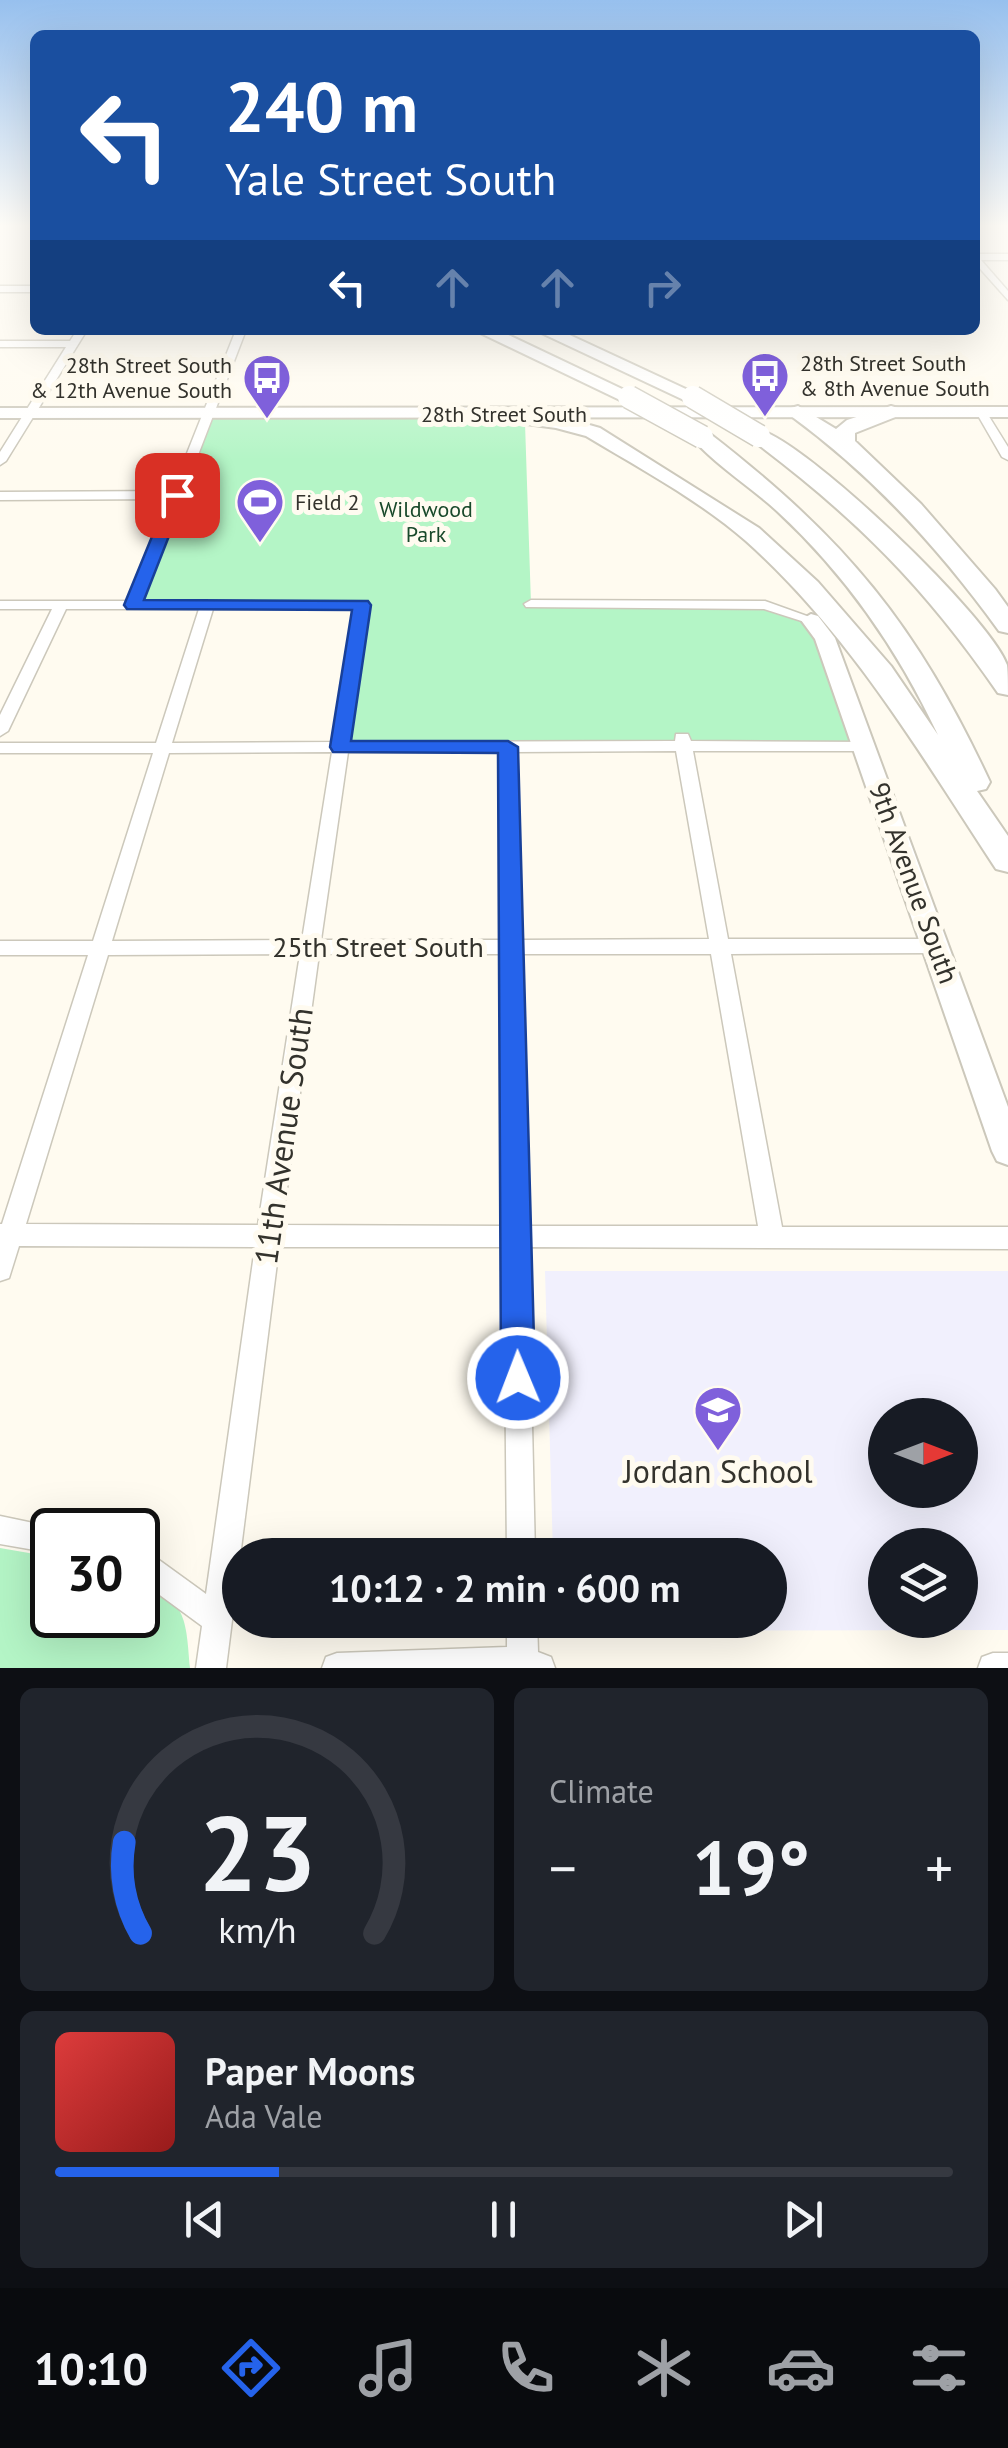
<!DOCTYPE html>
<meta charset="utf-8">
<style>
:root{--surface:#171b24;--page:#20242c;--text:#f1f3f6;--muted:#9ea1a6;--line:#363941;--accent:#2563eb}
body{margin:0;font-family:"PT Sans",sans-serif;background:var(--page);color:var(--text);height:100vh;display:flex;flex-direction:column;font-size:38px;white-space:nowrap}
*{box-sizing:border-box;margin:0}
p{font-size:32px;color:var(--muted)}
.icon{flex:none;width:55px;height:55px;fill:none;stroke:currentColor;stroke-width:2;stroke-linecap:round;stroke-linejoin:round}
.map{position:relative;height:1668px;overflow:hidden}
.sheet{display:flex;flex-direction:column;gap:20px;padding:20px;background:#0d0f14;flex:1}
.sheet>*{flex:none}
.hud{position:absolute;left:30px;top:30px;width:950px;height:305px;border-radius:15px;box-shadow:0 10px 40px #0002;background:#1a4fa0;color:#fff;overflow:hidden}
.needle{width:65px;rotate:90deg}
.controls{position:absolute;left:868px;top:1398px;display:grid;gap:20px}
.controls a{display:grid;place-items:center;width:110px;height:110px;border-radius:50%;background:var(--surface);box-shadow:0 10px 40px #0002;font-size:50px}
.speed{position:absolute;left:30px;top:1508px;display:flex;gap:20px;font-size:50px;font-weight:700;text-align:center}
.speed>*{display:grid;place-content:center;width:130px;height:130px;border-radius:50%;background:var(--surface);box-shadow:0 10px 40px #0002;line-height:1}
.speed .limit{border:5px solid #111;border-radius:15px;background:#fff;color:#111}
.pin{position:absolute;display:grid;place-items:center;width:85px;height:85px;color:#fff;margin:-42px;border-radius:20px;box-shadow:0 5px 15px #0006}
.me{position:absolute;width:110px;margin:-55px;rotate:359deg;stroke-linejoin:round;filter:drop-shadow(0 0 8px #0008)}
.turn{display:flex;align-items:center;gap:35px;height:210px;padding:0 30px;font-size:45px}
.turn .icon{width:130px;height:130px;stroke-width:2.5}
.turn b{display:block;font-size:70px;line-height:85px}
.lanes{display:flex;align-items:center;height:95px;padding:0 30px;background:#0003;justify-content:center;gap:50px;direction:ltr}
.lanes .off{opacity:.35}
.big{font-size:75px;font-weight:700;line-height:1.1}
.sheet .tile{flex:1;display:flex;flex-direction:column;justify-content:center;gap:15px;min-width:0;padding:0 35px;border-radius:15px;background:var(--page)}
.sheet .dial{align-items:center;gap:0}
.dial svg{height:260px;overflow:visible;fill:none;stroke:var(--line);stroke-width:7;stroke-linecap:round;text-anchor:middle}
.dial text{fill:var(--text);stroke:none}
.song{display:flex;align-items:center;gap:30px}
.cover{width:120px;height:120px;border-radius:15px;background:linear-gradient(135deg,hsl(0 70% 55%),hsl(0 70% 35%))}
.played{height:10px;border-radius:5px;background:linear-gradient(90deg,var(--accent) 25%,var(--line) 25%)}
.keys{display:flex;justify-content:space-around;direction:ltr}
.heat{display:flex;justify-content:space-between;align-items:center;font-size:55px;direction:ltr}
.sheet .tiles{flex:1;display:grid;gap:20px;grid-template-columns:1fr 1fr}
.tile:last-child{grid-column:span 2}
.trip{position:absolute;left:222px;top:1538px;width:565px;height:100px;border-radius:50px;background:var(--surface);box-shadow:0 10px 40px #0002;font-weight:700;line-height:100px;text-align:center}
.tabs{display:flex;height:160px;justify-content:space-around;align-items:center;background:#090b0e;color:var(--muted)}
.tabs .icon{width:70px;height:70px}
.tabs .on{color:var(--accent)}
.tabs b{font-size:45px;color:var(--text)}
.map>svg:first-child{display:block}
</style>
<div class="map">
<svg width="1008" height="1668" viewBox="0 0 1008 1668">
<rect width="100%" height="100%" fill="#fffbf0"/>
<!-- education -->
<path fill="#f1f0fd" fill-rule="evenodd" d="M 545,1271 L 1008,1271 L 1008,1630 L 556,1631 L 555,1620 L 770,1620 L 770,1555 L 553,1555 ZM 885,1415 L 960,1415 L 960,1490 L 885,1490 ZM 885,1545 L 960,1545 L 960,1620 L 885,1620 Z"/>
<!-- green -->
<path fill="#b4f5c6" d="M 211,414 L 392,414 L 525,423 L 531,604 L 765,605 L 811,620 L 865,746 L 340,747 L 361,605 L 133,605 Z
M 0,1548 L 52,1557 L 52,1615 L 138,1615 L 138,1581 C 187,1600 186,1619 190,1668 L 0,1668 Z"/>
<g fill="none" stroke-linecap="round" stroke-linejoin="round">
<!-- street casing -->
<g stroke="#ccc8bb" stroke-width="3">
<path id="street" d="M 975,254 L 1008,254 L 1008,260 L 981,260 L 1008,291 L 1008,300 L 975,263 Z
M 0,286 L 35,286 L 35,292 L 0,292 Z
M 77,330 L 87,330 L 6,461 L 0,465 L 0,452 L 66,347 L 0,347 L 0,341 L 70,341 Z
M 236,330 L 246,330 L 142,601 L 367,602 L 369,605 L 349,742 L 675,741 L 676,734 L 688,734 L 691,741 L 871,742 L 873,746 L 865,751 L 693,751 L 728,939 L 936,939 L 943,941 L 946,946 L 943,951 L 936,953 L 731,954 L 782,1227 L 1008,1227 L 1008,1249 L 528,1247 L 535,1555 L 507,1555 L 504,1247 L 279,1247 L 226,1668 L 196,1668 L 202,1626 L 138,1579 L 138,1548 L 148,1552 L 206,1594 L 255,1247 L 19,1246 L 9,1278 L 0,1281 L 0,1224 L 2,1224 L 88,955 L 0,955 L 0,941 L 93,941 L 153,753 L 0,753 L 0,743 L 156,743 L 199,609 L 66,609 L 8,731 L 0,736 L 0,715 L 52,609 L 0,609 L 0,601 L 128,601 L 169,499 L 0,500 L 0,492 L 172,491 ZM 213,609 L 354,609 L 333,742 L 172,743 ZM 676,751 L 709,939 L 521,940 L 516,752 ZM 332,752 L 302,940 L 112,941 L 169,753 ZM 348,752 L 500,752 L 502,940 L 321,940 ZM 300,954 L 258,1225 L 26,1224 L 108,955 ZM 319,954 L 502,954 L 504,1226 L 282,1225 ZM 521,954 L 711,954 L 758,1226 L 528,1226 Z
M 977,410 L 985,410 L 1008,447 L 1008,460 L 1002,457 L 976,412 Z
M 531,600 L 765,601 L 818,620 L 811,624 L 764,609 L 526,607 L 524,604 Z
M 0,1516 L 62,1529 L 52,1530 L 52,1553 L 0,1544 Z
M 507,1620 L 537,1620 L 538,1652 L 551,1657 L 555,1668 L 322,1668 L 326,1657 L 337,1653 L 507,1647 Z
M 993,1653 L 1008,1653 L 1008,1668 L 978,1668 L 982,1657 Z"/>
</g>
<!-- secondary casing -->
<g stroke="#ccc8bb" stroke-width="4">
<path id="secondary" d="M 1008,407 L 1008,417 L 0,418 L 0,408 Z
M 811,614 L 818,616 L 835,638 L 1008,1107 L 1008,1165 L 997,1161 L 992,1151 L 815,639 L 801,620 Z"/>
</g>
<!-- highway casing -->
<g stroke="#ccc8bb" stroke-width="4">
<path id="highway" d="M 474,330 L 498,330 L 639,397 L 629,403 L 622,401 Z
M 535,330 L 559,330 L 703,397 L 693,403 L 686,401 Z
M 798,406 L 836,429 L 847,420 L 891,406 L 898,408 L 898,416 L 855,433 L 855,441 L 921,504 L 995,589 L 1008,607 L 1008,633 L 999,631 C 939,548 873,476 791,416 L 791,408 Z
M 488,408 L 558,416 L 600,428 L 759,528 L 818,582 L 891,666 L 938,735 C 898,650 847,576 778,512 C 751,487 715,465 691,437 L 695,433 L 709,433 C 847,540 916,624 990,782 L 986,789 L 977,791 L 1008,836 L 1008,872 L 996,869 C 920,753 850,634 746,541 C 699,500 639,468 586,436 L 556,428 L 481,418 L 481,410 Z
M 759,430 C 806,441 991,618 1007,665 C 1008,673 1008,687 1008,695 L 998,693 C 925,587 855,517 752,440 L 749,436 L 752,432 Z"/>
</g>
<!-- street -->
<use href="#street" fill="#fff" fill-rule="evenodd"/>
<!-- secondary -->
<use href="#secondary" fill="#fff" fill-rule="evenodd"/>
<!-- highway -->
<use href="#highway" fill="#fff" fill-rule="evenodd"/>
<!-- highway-bridge casing -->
<g stroke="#ccc8bb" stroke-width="25" stroke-linecap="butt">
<path id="highway-bridge" d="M 629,397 L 702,437
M 693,397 L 759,436"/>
</g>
<!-- highway-bridge -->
<use href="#highway-bridge" stroke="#fff" stroke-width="22"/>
</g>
<!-- sky -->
<linearGradient id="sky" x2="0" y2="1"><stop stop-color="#97c0ee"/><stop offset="0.49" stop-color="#fffdf8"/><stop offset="1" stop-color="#fffdf8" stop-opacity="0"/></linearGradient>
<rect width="1008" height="460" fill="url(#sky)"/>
<!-- route -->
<path fill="#2563eb" stroke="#184099" stroke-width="2.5" d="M 177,490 L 185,495 L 144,600 L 368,601 L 371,605 L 351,741 L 508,741 L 518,747 L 535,1378 L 530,1390 L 518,1395 L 506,1390 L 501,1378 L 498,753 L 333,752 L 330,747 L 352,610 L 127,609 L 124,605 L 169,495 Z"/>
<!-- icons -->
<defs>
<g id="bus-pin" transform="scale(2.5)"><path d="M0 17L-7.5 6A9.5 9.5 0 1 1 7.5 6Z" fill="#7f60db" stroke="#fffbf0"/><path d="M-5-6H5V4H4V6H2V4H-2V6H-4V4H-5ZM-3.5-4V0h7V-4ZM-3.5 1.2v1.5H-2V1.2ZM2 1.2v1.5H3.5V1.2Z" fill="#fff"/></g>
<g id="stadium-pin" transform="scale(2.5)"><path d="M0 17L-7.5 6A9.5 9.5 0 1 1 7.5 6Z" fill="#7f60db" stroke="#fffbf0"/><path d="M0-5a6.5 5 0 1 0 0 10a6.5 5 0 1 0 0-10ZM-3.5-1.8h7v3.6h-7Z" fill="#fff"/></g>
<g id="school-pin" transform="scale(2.5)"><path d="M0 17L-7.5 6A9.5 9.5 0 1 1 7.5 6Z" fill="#7f60db" stroke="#fffbf0"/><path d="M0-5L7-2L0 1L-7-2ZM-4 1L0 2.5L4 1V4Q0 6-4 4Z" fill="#fff"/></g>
</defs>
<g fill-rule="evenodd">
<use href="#bus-pin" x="765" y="376"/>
<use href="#bus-pin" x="267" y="378"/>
<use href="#stadium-pin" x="260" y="502"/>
<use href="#school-pin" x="718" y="1410"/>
</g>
<g text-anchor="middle" stroke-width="10" stroke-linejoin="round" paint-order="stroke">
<!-- far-poi labels -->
<g font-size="22" fill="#33322c" stroke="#fffbf0" text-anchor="start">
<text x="800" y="371">28th Street South<tspan x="800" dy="25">&amp; 8th Avenue South</tspan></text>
<text x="232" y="373" text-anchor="end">28th Street South<tspan x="232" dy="25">&amp; 12th Avenue South</tspan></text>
<text x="295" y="510">Field 2</text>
</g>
<!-- far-street labels -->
<g font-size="22" fill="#33322c" stroke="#fffbf0">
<text x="504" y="422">28th Street South</text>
</g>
<!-- far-park labels -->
<g font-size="22" fill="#19492b" stroke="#fffbf0">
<text x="426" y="517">Wildwood<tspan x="426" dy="25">Park</tspan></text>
</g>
<!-- street labels -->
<g font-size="28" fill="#33322c" stroke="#fffbf0">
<text transform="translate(914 883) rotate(70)" y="10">9th Avenue South</text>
<text x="378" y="957">25th Street South</text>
</g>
<!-- near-street labels -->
<g font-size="32" fill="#33322c" stroke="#fffbf0">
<text transform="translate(284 1136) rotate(-82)" y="11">11th Avenue South</text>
</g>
<!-- near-poi labels -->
<g font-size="32" fill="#33322c" stroke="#fffbf0">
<text x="718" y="1483">Jordan School</text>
</g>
</g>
</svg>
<div class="controls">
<a><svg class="needle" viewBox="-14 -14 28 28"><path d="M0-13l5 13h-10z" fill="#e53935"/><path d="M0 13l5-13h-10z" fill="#9ea1a6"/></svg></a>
<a><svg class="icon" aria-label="layers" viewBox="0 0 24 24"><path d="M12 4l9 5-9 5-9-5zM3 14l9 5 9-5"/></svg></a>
</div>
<div class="speed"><div class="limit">30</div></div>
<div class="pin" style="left:177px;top:495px;background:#d93025"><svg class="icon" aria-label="arrive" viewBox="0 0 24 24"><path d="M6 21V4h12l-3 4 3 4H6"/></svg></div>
<svg class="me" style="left:518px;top:1378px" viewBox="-20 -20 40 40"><circle r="17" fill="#2563eb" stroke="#fff" stroke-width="3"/><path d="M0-11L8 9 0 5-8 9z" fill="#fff"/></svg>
<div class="trip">10:12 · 2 min · 600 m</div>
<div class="hud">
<div class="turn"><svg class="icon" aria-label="left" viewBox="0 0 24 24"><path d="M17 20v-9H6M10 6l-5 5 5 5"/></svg><div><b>240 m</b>Yale Street South</div></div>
<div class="lanes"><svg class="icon" aria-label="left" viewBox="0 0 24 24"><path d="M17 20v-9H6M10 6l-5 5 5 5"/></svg><svg class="icon off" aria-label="ahead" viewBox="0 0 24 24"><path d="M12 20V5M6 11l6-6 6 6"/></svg><svg class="icon off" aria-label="ahead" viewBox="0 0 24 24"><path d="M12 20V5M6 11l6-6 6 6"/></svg><svg class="icon off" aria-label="right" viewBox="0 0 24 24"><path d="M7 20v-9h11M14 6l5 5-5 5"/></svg></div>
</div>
</div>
<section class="sheet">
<div class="tiles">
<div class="tile dial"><svg viewBox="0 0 100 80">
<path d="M14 69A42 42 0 1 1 86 69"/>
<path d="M14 69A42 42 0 0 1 9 41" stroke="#2563eb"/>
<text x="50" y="56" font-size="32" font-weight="700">23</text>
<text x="50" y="72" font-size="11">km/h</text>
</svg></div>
<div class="tile"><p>Climate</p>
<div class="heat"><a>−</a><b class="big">19°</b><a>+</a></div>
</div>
<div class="tile">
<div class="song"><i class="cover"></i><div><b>Paper Moons</b><p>Ada Vale</p></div></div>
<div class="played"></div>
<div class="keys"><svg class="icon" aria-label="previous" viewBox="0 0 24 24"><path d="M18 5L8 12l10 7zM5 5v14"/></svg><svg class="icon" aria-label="pause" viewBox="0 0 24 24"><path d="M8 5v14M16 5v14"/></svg><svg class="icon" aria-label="next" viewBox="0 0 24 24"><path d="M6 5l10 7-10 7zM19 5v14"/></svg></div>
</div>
</div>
</section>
<nav class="tabs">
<b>10:10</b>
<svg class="icon on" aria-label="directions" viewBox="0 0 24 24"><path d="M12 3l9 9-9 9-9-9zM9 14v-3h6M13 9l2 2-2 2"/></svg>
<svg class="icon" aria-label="music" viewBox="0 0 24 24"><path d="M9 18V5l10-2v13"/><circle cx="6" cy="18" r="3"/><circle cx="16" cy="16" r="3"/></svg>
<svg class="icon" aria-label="phone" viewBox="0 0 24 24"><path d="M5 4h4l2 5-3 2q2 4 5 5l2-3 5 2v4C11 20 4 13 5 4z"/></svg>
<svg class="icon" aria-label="climate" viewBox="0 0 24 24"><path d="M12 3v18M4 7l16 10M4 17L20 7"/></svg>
<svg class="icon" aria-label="car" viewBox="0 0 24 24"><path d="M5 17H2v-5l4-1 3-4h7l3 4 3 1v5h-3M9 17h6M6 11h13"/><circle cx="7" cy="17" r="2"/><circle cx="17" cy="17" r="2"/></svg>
<svg class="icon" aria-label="filters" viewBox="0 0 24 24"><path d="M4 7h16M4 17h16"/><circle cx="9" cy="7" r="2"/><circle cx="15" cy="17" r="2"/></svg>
</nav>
